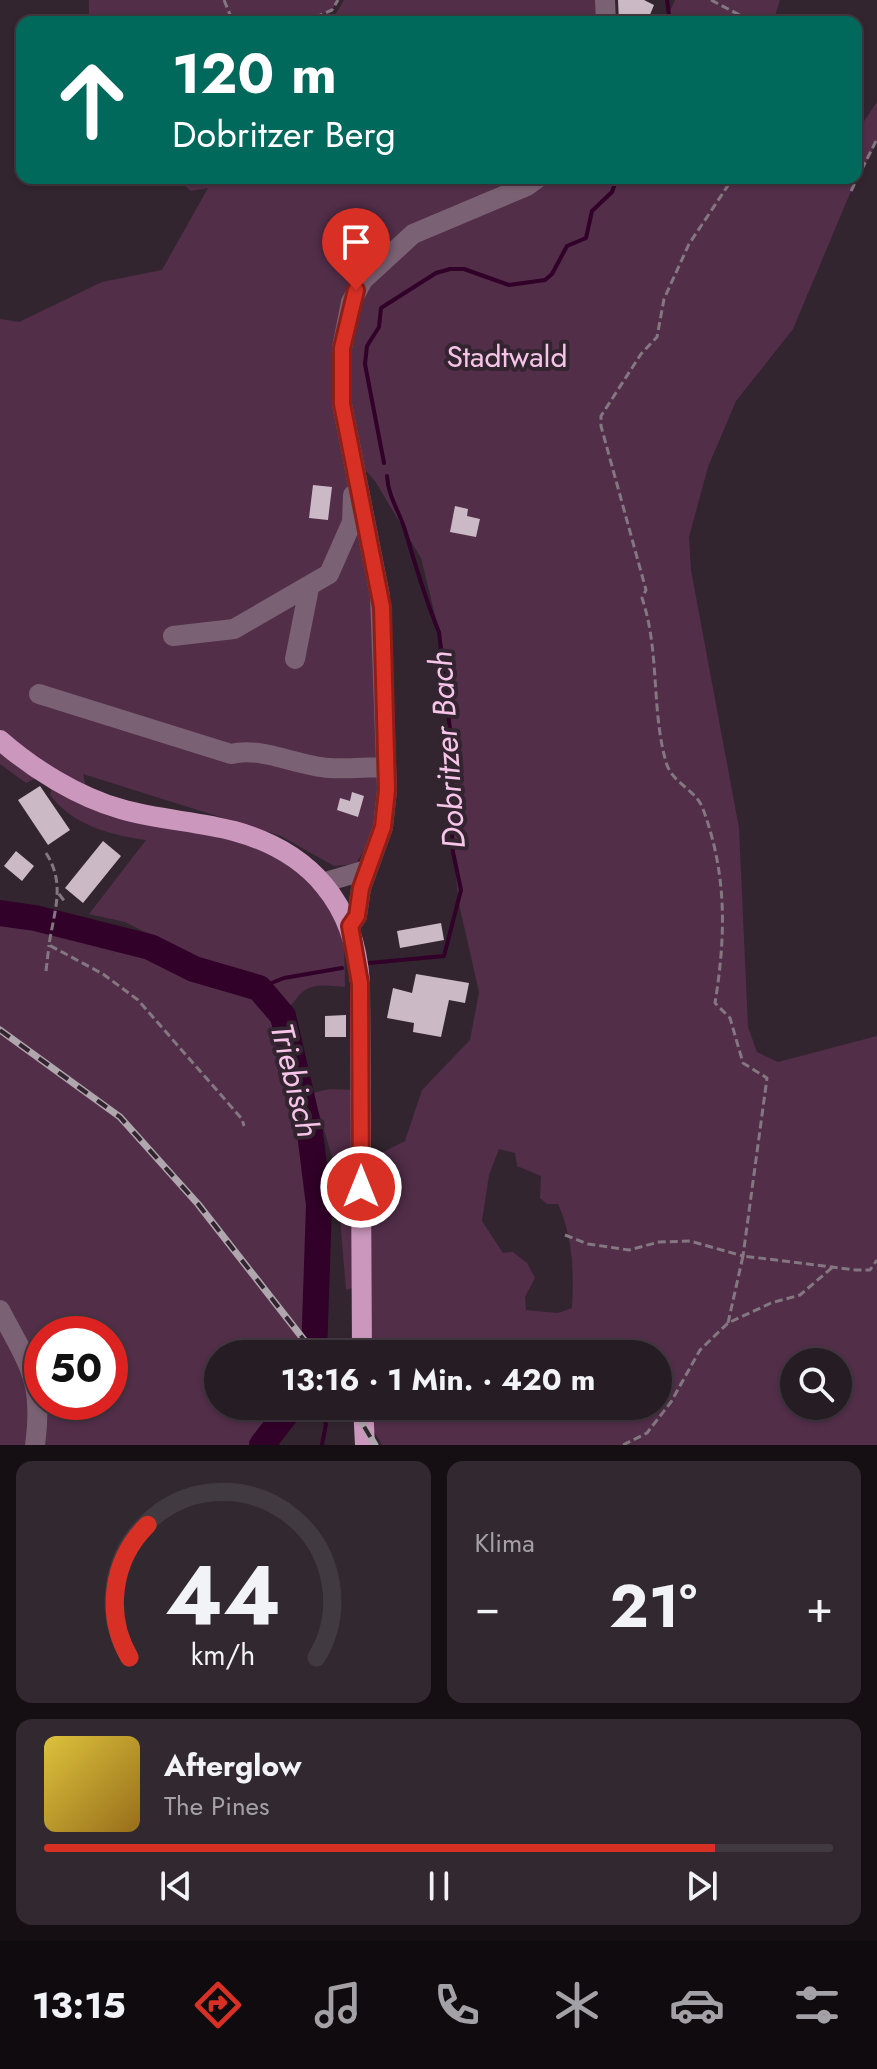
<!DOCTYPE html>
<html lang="de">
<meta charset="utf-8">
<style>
:root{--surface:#261c23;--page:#322930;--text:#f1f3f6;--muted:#a4a1a6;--line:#423a41;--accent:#d93025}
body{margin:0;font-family:Jost,sans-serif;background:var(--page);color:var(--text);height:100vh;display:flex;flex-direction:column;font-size:30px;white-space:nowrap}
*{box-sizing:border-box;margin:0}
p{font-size:26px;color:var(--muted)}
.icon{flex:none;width:44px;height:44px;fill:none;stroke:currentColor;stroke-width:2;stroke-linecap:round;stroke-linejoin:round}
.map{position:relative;height:1445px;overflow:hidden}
.sheet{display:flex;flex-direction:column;gap:16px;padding:16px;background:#150f13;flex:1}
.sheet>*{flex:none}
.top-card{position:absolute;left:16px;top:16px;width:846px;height:168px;border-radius:16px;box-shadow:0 2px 6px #0004,0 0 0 2px var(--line);background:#00695c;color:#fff;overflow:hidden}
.buttons{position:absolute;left:780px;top:1348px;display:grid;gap:16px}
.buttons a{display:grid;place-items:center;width:72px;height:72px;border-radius:50%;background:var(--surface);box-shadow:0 2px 6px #0004,0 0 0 2px var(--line);font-size:40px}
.speed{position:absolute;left:24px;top:1316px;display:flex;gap:16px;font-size:40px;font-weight:700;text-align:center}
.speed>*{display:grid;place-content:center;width:104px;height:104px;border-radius:50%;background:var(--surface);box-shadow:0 2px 6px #0004,0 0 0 2px var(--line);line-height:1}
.speed .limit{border:12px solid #d22;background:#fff;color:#111}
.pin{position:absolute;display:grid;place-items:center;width:68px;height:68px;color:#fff;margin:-82px -34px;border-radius:50% 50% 50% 0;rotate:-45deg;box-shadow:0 0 8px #0007}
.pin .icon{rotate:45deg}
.me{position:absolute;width:88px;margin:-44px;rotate:0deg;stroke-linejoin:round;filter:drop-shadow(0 0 6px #0008)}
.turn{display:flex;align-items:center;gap:28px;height:168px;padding:0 24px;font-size:36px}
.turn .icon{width:104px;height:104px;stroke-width:2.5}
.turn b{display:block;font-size:56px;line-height:68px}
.big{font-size:60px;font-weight:700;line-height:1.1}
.sheet .card{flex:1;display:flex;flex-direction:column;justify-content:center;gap:12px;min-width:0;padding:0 28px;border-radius:16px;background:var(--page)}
.sheet .dial{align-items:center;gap:0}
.dial svg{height:208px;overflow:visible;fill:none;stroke:var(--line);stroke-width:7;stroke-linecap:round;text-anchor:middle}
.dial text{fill:var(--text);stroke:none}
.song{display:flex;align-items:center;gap:24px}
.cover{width:96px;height:96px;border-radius:12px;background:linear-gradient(135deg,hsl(50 70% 55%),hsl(40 70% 35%))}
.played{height:8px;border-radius:4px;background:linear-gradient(90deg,var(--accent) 85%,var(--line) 85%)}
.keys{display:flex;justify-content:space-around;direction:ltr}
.heat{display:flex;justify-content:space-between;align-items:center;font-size:44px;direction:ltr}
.sheet .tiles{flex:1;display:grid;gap:16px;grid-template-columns:1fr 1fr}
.card:last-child{grid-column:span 2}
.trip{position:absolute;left:204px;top:1340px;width:468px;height:80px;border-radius:40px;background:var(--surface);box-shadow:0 2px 6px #0004,0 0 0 2px var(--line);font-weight:700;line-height:80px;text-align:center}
.menu{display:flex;height:128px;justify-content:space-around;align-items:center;background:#0f0b0e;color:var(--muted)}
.menu .icon{width:56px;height:56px}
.menu .on{color:var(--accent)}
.menu b{font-size:36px;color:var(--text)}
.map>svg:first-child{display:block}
</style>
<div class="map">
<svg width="877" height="1445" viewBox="0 0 877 1445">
<rect width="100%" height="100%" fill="#32252f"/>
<!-- green -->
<path fill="#522e49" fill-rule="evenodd" d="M 89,0 L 338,0 L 332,10 L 303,22 L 89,22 Z
M 344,0 L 598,0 L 601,22 L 322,22 L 335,15 Z
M 675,0 L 780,0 L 773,22 L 665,22 Z
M 877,102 L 877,142 L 851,191 L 793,329 L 736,401 L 708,467 L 689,537 L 691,570 L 739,828 L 748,1027 L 757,1052 L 778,1062 L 877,1036 L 877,1445 L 382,1445 L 372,1428 L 372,1406 L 658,1406 L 658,1354 L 372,1354 L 371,1158 L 405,1141 L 422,1090 L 470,1040 L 479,992 L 459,904 L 454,860 L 448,668 L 421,558 L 375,481 L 345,448 L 374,604 L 378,796 L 372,836 L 356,864 L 334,866 L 281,836 L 83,774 L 88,797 L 47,773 L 26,783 L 0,764 L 0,319 L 19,322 L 102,282 L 162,270 L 208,188 L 191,191 L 176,178 L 856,178 L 856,133 ZM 499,1149 L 515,1153 L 517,1166 L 541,1176 L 540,1198 L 547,1204 L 558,1204 C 573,1237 574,1273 572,1308 L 558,1313 L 526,1310 L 525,1297 L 535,1278 L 527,1263 L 513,1252 L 503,1253 L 482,1221 L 489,1175 ZM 794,1362 L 838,1362 L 838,1406 L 794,1406 Z
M 53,781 L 236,839 L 282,858 L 321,893 L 344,932 L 345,987 C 307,983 305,985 284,1016 C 319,1130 320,1236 314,1354 L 218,1354 L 218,1406 L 292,1406 L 272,1433 L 270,1445 L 0,1445 L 0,913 L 35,918 L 150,947 L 194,969 L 258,988 L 265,978 L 200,959 L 125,922 L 89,914 L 146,840 C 111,835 74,826 50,795 ZM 42,1334 L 110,1334 L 110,1402 L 42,1402 Z
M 329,1089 L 353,1090 L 356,1287 L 346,1290 L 336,1170 L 313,1093 Z"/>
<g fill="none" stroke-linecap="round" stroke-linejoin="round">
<!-- stream -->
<path stroke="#320129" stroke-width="4" d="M 667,0 L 670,22
M 384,463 L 365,364 L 367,346 L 379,327 L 381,308 L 436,273 L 450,269 L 464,269 L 509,285 L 545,280 L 552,274 L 567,246 L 586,238 L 592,211 L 612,192 L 617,178
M 369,963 L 444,956 L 461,890 L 453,852 L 450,789 L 453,776 L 446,759 L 452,747 L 439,632 C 425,599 415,564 405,530 C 399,511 388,496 387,476
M 259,988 L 284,978 L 342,968
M 318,1406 L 326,1424 L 322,1445"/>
<!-- river -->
<path stroke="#320129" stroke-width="26" d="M 0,913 L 35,918 L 150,947 L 194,969 L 259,988 L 283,1016 L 310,1133 L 319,1205 L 314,1354
M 262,1445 L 292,1406"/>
</g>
<!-- building -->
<path fill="#cbbac6" d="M 618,0 L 644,0 L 654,5 L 647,22 L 619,22 Z
M 313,485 L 332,487 L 328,520 L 309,518 Z
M 455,506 L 468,509 L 467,516 L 480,519 L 476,537 L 450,532 Z
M 40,786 L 70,830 L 48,845 L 18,800 Z
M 352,792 L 364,796 L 358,817 L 337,810 L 340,798 L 350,801 Z
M 103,841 L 121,856 L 83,903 L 65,888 Z
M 16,851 L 34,866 L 22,881 L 4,866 Z
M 441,923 L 444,940 L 400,948 L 397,931 Z
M 416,974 L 469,983 L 465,1003 L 449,1000 L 441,1037 L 413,1032 L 414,1023 L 387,1018 L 393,988 L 412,993 Z
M 346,1015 L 346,1037 L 325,1037 L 325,1016 Z"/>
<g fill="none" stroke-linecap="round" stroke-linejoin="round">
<!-- path -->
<path stroke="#837780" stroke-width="3" stroke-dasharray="8 4" stroke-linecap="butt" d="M 224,0 L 233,22
M 711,0 L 753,22
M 304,22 L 332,10 L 338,0
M 851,191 L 877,139
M 46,853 C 66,884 54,911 49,945 L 103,974 L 138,1000 L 242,1119 L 244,1126
M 59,894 L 65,902
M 46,971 L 49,945
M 565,1235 L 588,1244 L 629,1250 L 659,1242 L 690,1241 L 743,1256 L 767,1078 L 743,1063 L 730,1018 L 715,1003 C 726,935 727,874 703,809 C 696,789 672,784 666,762 C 651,709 660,651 642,598 L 646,590 L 601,426 L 601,416 L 641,354 L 657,337 L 664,299 L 689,244 L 733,178
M 728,1323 L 743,1256 L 856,1270 L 870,1270 L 877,1260
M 623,1445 L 647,1433 L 671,1402 L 700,1350 L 728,1323 L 771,1303 L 800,1295 L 834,1266"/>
<!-- minor -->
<path stroke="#7a6173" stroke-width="20" d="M 605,0 L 606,22
M 173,636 L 234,629 L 329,574 L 352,522 L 353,495
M 295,659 L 309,588
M 39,694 L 231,754 C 260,746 297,766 329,768 C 348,769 367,767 386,767
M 322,883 L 366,870
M 350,926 L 357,916 L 361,888 L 383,827 L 387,790 L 380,596 L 342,404 L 342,348 L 351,302 L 363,280 L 413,234 L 527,186 L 538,178
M 0,1310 C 28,1364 44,1380 35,1445"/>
<!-- major -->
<path stroke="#cb97bd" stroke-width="20" d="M 0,740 C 33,769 78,797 121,809 C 158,820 197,821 234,831 C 311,852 355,904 360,983 L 362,1354
M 363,1406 L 365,1445"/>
<!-- rail casing -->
<g stroke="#b0a6ad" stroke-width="7">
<path id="rail" d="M 0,1030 L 120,1117 L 198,1204 L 315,1354
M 352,1406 L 375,1445"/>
</g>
<!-- rail -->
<use href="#rail" stroke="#32252f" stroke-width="4" stroke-dasharray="12" stroke-linecap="butt"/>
</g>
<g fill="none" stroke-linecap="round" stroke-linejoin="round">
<!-- route casing -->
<g stroke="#8d1f18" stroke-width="20">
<path id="route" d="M 356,290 L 342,348 L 342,404 L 382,607 L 387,790 L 383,827 L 361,888 L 357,916 L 350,926 L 360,983 L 361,1187"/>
</g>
<!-- route -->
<use href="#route" stroke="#d93025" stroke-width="14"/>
</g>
<g text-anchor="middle" stroke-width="8" stroke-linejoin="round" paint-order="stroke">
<!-- park labels -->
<g font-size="30" fill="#f6c4e8" stroke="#32252f">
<text x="507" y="367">Stadtwald</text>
</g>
<!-- water labels -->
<g font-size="32" font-style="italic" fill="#f8c5ea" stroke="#32252f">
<text transform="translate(447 750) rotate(-94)" y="11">Dobritzer Bach</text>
<text transform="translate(295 1080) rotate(76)" y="11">Triebisch</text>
</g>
</g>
</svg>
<div class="buttons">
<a><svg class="icon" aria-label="search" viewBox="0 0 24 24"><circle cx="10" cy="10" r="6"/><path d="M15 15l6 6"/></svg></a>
</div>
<div class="speed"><div class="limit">50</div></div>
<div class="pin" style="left:356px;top:290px;background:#d93025"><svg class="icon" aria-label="arrive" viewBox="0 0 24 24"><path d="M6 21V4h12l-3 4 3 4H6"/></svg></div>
<svg class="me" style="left:361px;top:1187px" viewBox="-20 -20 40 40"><circle r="17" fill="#d93025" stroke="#fff" stroke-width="3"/><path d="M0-11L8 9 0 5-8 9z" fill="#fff"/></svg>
<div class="trip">13:16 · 1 Min. · 420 m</div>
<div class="top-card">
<div class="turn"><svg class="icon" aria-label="ahead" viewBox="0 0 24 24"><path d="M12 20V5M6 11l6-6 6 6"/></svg><div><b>120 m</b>Dobritzer Berg</div></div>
</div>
</div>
<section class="sheet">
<div class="tiles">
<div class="card dial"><svg viewBox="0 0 100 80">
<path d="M14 69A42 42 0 1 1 86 69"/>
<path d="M14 69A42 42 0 0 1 21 18" stroke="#d93025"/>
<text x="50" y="56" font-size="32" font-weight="700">44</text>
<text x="50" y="72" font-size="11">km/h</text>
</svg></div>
<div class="card"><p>Klima</p>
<div class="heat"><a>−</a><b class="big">21°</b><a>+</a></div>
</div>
<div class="card">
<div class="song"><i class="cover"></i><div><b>Afterglow</b><p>The Pines</p></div></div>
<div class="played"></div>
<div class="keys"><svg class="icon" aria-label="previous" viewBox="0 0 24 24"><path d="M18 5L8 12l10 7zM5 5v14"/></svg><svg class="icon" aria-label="pause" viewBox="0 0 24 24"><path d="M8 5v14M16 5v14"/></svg><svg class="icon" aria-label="next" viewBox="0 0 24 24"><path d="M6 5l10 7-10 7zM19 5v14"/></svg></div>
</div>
</div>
</section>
<nav class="menu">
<b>13:15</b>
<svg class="icon on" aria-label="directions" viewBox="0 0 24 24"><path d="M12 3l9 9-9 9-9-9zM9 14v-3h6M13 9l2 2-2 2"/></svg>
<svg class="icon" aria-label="music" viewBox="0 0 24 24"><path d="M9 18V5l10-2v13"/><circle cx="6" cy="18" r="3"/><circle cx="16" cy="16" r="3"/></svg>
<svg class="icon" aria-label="phone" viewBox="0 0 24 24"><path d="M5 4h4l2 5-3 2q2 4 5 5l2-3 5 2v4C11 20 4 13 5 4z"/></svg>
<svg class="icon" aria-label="climate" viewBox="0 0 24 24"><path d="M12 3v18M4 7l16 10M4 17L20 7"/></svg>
<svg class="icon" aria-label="car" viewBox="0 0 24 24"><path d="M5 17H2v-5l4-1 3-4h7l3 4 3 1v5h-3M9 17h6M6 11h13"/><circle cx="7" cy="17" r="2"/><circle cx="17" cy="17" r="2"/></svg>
<svg class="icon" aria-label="filters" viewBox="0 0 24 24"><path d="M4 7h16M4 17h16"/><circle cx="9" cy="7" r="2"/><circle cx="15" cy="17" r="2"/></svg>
</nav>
